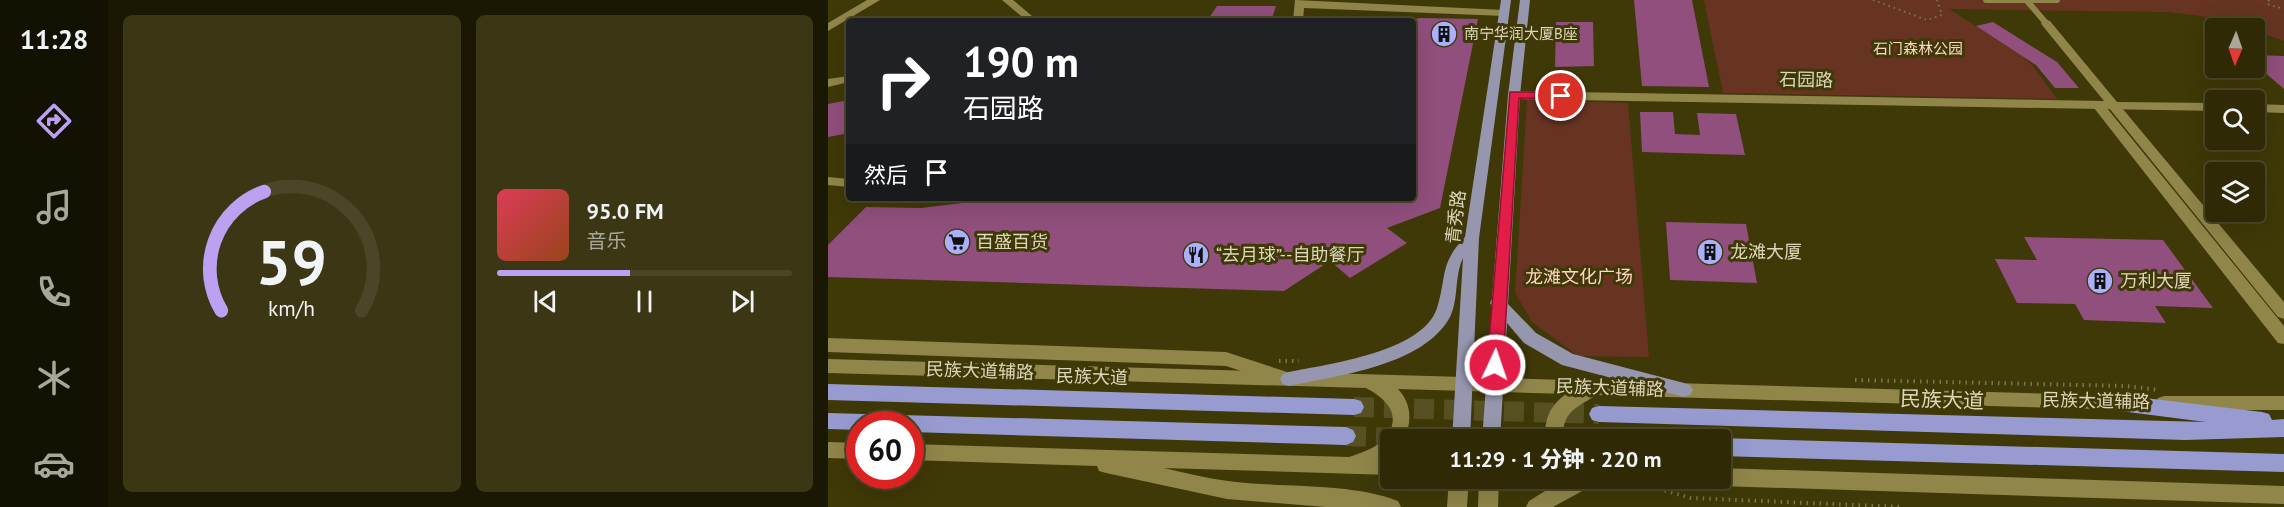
<!DOCTYPE html>
<html lang="zh">
<meta charset="utf-8">
<style>
:root{--surface:#2f2a05;--page:#3b3613;--text:#f1f3f6;--muted:#a7a79a;--line:#4a4627;--accent:#bca0f2}
body{margin:0;font-family:"PT Sans","Noto Sans SC",sans-serif;background:var(--page);color:var(--text);height:100vh;display:flex;flex-direction:column;font-size:22px;white-space:nowrap}
*{box-sizing:border-box;margin:0}
p{font-size:20px;color:var(--muted)}
.icon{flex:none;width:33px;height:33px;fill:none;stroke:currentColor;stroke-width:2;stroke-linecap:round;stroke-linejoin:round}
.map{position:relative;flex:1;overflow:hidden}
.details{display:flex;flex-direction:column;gap:15px;padding:15px;background:#1a1703;width:720px}
.details>*{flex:none}
.guide{position:absolute;left:18px;top:18px;width:570px;height:183px;border-radius:6px;box-shadow:0 6px 24px #0002,0 0 0 2px var(--line);background:#202124;color:#fff;overflow:hidden}
.needle{width:39px;rotate:182deg}
.buttons{position:absolute;left:1377px;top:18px;display:grid;gap:12px}
.buttons a{display:grid;place-items:center;width:60px;height:60px;border-radius:6px;background:var(--surface);box-shadow:0 6px 24px #0002,0 0 0 2px var(--line);font-size:30px}
.speed{position:absolute;left:18px;top:411px;display:flex;gap:12px;font-size:30px;font-weight:700;text-align:center}
.speed>*{display:grid;place-content:center;width:78px;height:78px;border-radius:50%;background:var(--surface);box-shadow:0 6px 24px #0002,0 0 0 2px var(--line);line-height:1}
.speed .limit{border:9px solid #d22;background:#fff;color:#111}
.pin{position:absolute;display:grid;place-items:center;width:51px;height:51px;color:#fff;margin:-26px;border:3px solid #fff;border-radius:50%;box-shadow:0 2px 6px #0007}
.me{position:absolute;width:66px;margin:-33px;rotate:3deg;stroke-linejoin:round;filter:drop-shadow(0 0 4px #0008)}
.turn{display:flex;align-items:center;gap:21px;height:126px;padding:0 18px;font-size:27px}
.turn .icon{width:78px;height:78px;stroke-width:2.5}
.turn b{display:block;font-size:42px;line-height:51px}
.then{display:flex;align-items:center;height:57px;padding:0 18px;background:#0003;gap:12px;font-size:22px}
.details .tile{flex:1;display:flex;flex-direction:column;justify-content:center;gap:9px;min-width:0;padding:0 21px;border-radius:9px;background:var(--page)}
.details .dial{align-items:center;gap:0}
.dial svg{height:156px;overflow:visible;fill:none;stroke:var(--line);stroke-width:7;stroke-linecap:round;text-anchor:middle}
.dial text{fill:var(--text);stroke:none}
.song{display:flex;align-items:center;gap:18px}
.cover{width:72px;height:72px;border-radius:9px;background:linear-gradient(135deg,hsl(350 70% 55%),hsl(20 70% 35%))}
.played{height:6px;border-radius:3px;background:linear-gradient(90deg,var(--accent) 45%,var(--line) 45%)}
.keys{display:flex;justify-content:space-around;direction:ltr}
.details .tiles{flex:1;display:grid;gap:15px;grid-template-columns:repeat(2,1fr)}
.trip{position:absolute;left:552px;top:429px;width:351px;height:60px;border-radius:6px;background:var(--surface);box-shadow:0 6px 24px #0002,0 0 0 2px var(--line);font-weight:800;line-height:60px;text-align:center}
main{display:flex;flex:1;min-height:0}
.dock{display:flex;flex-direction:column;width:108px;justify-content:space-around;align-items:center;background:#131102;color:var(--muted)}
.dock .icon{width:42px;height:42px}
.dock .selected{color:var(--accent)}
.dock b{font-size:27px;color:var(--text)}
.map>svg:first-child{display:block}
</style>
<main>
<nav class="dock">
<b>11:28</b>
<svg class="icon selected" aria-label="directions" viewBox="0 0 24 24"><path d="M12 3l9 9-9 9-9-9zM9 14v-3h6M13 9l2 2-2 2"/></svg>
<svg class="icon" aria-label="music" viewBox="0 0 24 24"><path d="M9 18V5l10-2v13"/><circle cx="6" cy="18" r="3"/><circle cx="16" cy="16" r="3"/></svg>
<svg class="icon" aria-label="phone" viewBox="0 0 24 24"><path d="M5 4h4l2 5-3 2q2 4 5 5l2-3 5 2v4C11 20 4 13 5 4z"/></svg>
<svg class="icon" aria-label="climate" viewBox="0 0 24 24"><path d="M12 3v18M4 7l16 10M4 17L20 7"/></svg>
<svg class="icon" aria-label="car" viewBox="0 0 24 24"><path d="M5 17H2v-5l4-1 3-4h7l3 4 3 1v5h-3M9 17h6M6 11h13"/><circle cx="7" cy="17" r="2"/><circle cx="17" cy="17" r="2"/></svg>
</nav>
<section class="details">
<div class="tiles">
<div class="tile dial"><svg viewBox="0 0 100 80">
<path d="M14 69A42 42 0 1 1 86 69"/>
<path d="M14 69A42 42 0 0 1 36 8" stroke="#bca0f2"/>
<text x="50" y="56" font-size="32" font-weight="700">59</text>
<text x="50" y="72" font-size="11">km/h</text>
</svg></div>
<div class="tile">
<div class="song"><i class="cover"></i><div><b>95.0 FM</b><p>音乐</p></div></div>
<div class="played"></div>
<div class="keys"><svg class="icon" aria-label="previous" viewBox="0 0 24 24"><path d="M18 5L8 12l10 7zM5 5v14"/></svg><svg class="icon" aria-label="pause" viewBox="0 0 24 24"><path d="M8 5v14M16 5v14"/></svg><svg class="icon" aria-label="next" viewBox="0 0 24 24"><path d="M6 5l10 7-10 7zM19 5v14"/></svg></div>
</div>
</div>
</section>
<div class="map">
<svg width="1456" height="507" viewBox="0 0 1456 507">
<rect width="100%" height="100%" fill="#3f3807"/>
<!-- green -->
<path fill="#673422" d="M 876,0 L 1456,0 L 1456,41 L 1395,19 L 1340,12 L 1121,9 L 1191,54 L 1204,65 L 1229,99 L 895,93 Z
M 699,100 L 800,103 L 821,357 L 750,356 L 704,322 L 687,293 Z"/>
<!-- building -->
<path fill="#904f7c" d="M 806,0 L 864,0 L 881,87 L 814,86 Z
M 389,6 L 448,6 L 443,21 L 379,21 Z
M 591,18 L 650,19 L 612,208 L 559,228 L 579,243 L 522,278 L 502,261 L 456,291 L 0,277 L 0,245 L 38,207 L 93,208 L 176,198 L 585,198 L 585,20 Z
M 728,22 L 765,22 L 766,66 L 727,67 Z
M 1165,22 L 1229,62 L 1251,88 L 1227,88 L 1208,65 L 1148,26 Z
M 1426,55 L 1456,56 L 1456,89 L 1426,63 Z
M 21,100 L 21,133 L 0,137 L 0,104 Z
M 812,112 L 845,112 L 847,134 L 872,135 L 869,113 L 908,114 L 917,155 L 814,152 Z
M 838,222 L 918,224 L 929,283 L 842,280 Z
M 1196,237 L 1335,240 L 1385,308 L 1327,306 L 1338,323 L 1256,320 L 1247,304 L 1189,303 L 1167,259 L 1209,260 Z"/>
<g fill="none" stroke-linecap="round" stroke-linejoin="round">
<!-- trunk-tunnel -->
<path stroke="#575022" stroke-width="20" stroke-dasharray="20 10" stroke-linecap="butt" d="M 526,407 L 771,414
M 518,436 L 625,440"/>
<!-- path-far1 -->
<path stroke="#7c764d" stroke-width="2" stroke-dasharray="1.5 4" stroke-linecap="butt" d="M 1045,0 L 1099,20 L 1114,15 L 1109,0
M 1441,0 L 1439,4 L 1456,9"/>
<!-- path -->
<path stroke="#7c764d" stroke-width="4" stroke-dasharray="1.5 5" stroke-linecap="butt" d="M 451,361 L 471,361
M 1027,380 L 1298,386 L 1332,390
M 793,478 L 863,498 L 1074,507"/>
<!-- service -->
<path stroke="#90864a" stroke-width="6" d="M 1158,0 L 1229,0
M 1200,2 L 1218,23"/>
<!-- minor -->
<path fill="#90864a" fill-rule="evenodd" d="M 39,0 L 52,0 L 0,31 L 0,23 Z
M 174,0 L 185,0 L 210,21 L 199,21 Z
M 467,0 L 676,10 L 681,13 L 676,16 L 476,8 L 475,21 L 465,21 Z
M 1218,20 L 1222,21 L 1289,102 L 1388,103 L 1388,111 L 686,99 L 680,95 L 686,91 L 1276,101 L 1214,25 L 1213,23 Z
M 21,76 L 21,82 L 0,87 L 0,79 Z
M 1426,104 L 1456,105 L 1456,113 L 1426,112 Z
M 0,177 L 21,179 L 21,187 L 0,185 Z
M 0,338 L 398,352 L 462,373 L 465,378 L 462,383 L 456,385 L 398,366 L 0,352 Z"/>
<!-- tertiary -->
<path fill="#90864a" fill-rule="evenodd" d="M 1270,101 L 1274,102 L 1456,326 L 1456,344 L 1450,343 L 1266,108 L 1266,102 Z
M 1285,101 L 1289,102 L 1456,302 L 1456,319 L 1450,317 L 1281,108 L 1281,102 Z
M 0,359 L 1303,396 L 1309,398 L 1312,403 L 1309,408 L 1303,410 L 769,395 C 749,407 732,413 736,440 L 718,440 C 715,421 722,405 738,394 L 570,389 C 584,404 584,422 576,440 L 562,440 L 562,455 L 557,458 L 562,459 L 562,475 L 336,468 C 357,473 378,478 400,481 C 452,488 522,482 570,501 L 573,507 L 497,507 L 399,499 L 278,473 L 271,471 L 269,466 L 82,460 L 82,444 L 521,457 C 533,453 551,447 558,437 C 575,414 557,398 538,388 L 0,373 Z
M 1336,396 L 1456,396 L 1456,410 L 1336,410 L 1330,408 L 1327,403 L 1330,398 Z
M 0,442 L 32,443 L 32,459 L 0,458 Z
M 892,468 L 1456,486 L 1456,504 L 892,486 L 885,483 L 883,478 L 892,478 Z
M 621,478 L 641,478 L 639,507 L 619,507 Z
M 651,478 L 671,478 L 670,507 L 650,507 Z
M 738,478 L 769,478 L 767,484 L 725,507 L 698,507 L 701,501 Z"/>
<!-- primary -->
<path fill="#9696ae" fill-rule="evenodd" d="M 673,0 L 683,0 L 651,238 L 642,440 L 624,440 L 635,258 C 626,277 631,299 622,317 C 595,366 511,375 461,386 L 455,384 L 452,379 L 455,374 L 461,372 C 500,364 595,352 609,308 C 619,277 611,264 637,237 Z
M 692,0 L 702,0 L 692,95 L 680,304 L 708,333 L 745,354 L 856,383 L 862,385 L 865,390 L 862,395 L 856,397 L 734,365 L 696,343 L 679,323 L 672,440 L 654,440 L 664,306 L 662,303 L 664,299 L 680,95 Z"/>
<!-- trunk -->
<path fill="#989bd0" fill-rule="evenodd" d="M 0,384 L 526,399 L 533,401 L 536,407 L 533,413 L 526,415 L 0,400 Z
M 1292,395 L 1434,412 L 1441,414 L 1444,420 L 1456,419 L 1456,437 L 1357,440 L 771,422 L 764,420 L 761,414 L 764,408 L 771,406 L 1378,422 L 1292,411 L 1285,409 L 1282,403 L 1285,397 Z
M 0,413 L 518,427 L 525,430 L 528,436 L 525,442 L 518,445 L 82,432 L 82,424 L 32,424 L 32,430 L 0,429 Z
M 892,438 L 1456,454 L 1456,472 L 892,456 L 892,440 L 888,440 Z"/>
</g>
<!-- route -->
<path fill="#e11d48" stroke="#92132f" stroke-width="1.5" d="M 682,92 L 733,92 L 738,96 L 733,99 L 691,98 L 675,365 L 667,371 L 659,365 Z"/>
<!-- icons -->
<defs>
<g id="building-disc" transform="scale(1.35)"><circle r="9.5" fill="#aab0fc" stroke="#3f3807"/><path d="M-4-6H4V6H1V3H-1V6H-4ZM-2.5-4.3h1.7v1.8h-1.7ZM.8-4.3h1.7v1.8H.8ZM-2.5-1h1.7V.8h-1.7ZM.8-1h1.7V.8H.8Z" fill="#111"/></g>
<g id="supermarket-disc" transform="scale(1.35)"><circle r="9.5" fill="#aab0fc" stroke="#3f3807"/><path d="M-6-5.5h2.5l.6 2H6L4.5 2H-2.5L-4.4-4H-6ZM-1.5 3.2a1.3 1.3 0 1 0 .1 0ZM3 3.2a1.3 1.3 0 1 0 .1 0Z" fill="#111"/></g>
<g id="restaurant-disc" transform="scale(1.35)"><circle r="9.5" fill="#aab0fc" stroke="#3f3807"/><path d="M-5-6h1v4h1v-4h1v4h1v-4h1v5L-1.5 .5V6h-2V.5L-5-1ZM5-6V6H3V1.5H1.5Q1.5-4 5-6Z" fill="#111"/></g>
</defs>
<g fill-rule="evenodd">
<use href="#building-disc" x="616" y="34"/>
<use href="#supermarket-disc" x="129" y="242"/>
<use href="#building-disc" x="882" y="252"/>
<use href="#restaurant-disc" x="368" y="255"/>
<use href="#building-disc" x="1272" y="281"/>
</g>
<g text-anchor="middle" stroke-width="6" stroke-linejoin="round" paint-order="stroke">
<!-- far-poi labels -->
<g font-size="15" fill="#dcd7b9" stroke="#3f3807" text-anchor="start">
<text x="636" y="39">南宁华润大厦B座</text>
</g>
<!-- far-park labels -->
<g font-size="15" fill="#ffd3c4" stroke="#3f3807">
<text x="1090" y="54">石门森林公园</text>
</g>
<!-- street labels -->
<g font-size="18" fill="#dcd7b9" stroke="#3f3807">
<text transform="translate(978 80) rotate(1)" y="6">石园路</text>
<text transform="translate(628 217) rotate(-83)" y="6">青秀路</text>
<text transform="translate(152 371) rotate(2)" y="6">民族大道辅路</text>
<text transform="translate(264 377) rotate(2)" y="6">民族大道</text>
<text transform="translate(782 388) rotate(2)" y="6">民族大道辅路</text>
<text transform="translate(1268 401) rotate(1)" y="6">民族大道辅路</text>
</g>
<!-- poi labels -->
<g font-size="18" fill="#dcd7b9" stroke="#3f3807" text-anchor="start">
<text x="148" y="248">百盛百货</text>
<text x="902" y="258">龙滩大厦</text>
<text x="388" y="261">“去月球”--自助餐厅</text>
<text x="1292" y="287">万利大厦</text>
</g>
<!-- park labels -->
<g font-size="18" fill="#ffd3c4" stroke="#3f3807">
<text x="751" y="283">龙滩文化广场</text>
</g>
<!-- near-street labels -->
<g font-size="21" fill="#dcd7b9" stroke="#3f3807">
<text transform="translate(1114 400) rotate(2)" y="7">民族大道</text>
</g>
</g>
</svg>
<div class="buttons">
<a><svg class="needle" viewBox="-14 -14 28 28"><path d="M0-13l5 13h-10z" fill="#e53935"/><path d="M0 13l5-13h-10z" fill="#a7a79a"/></svg></a>
<a><svg class="icon" aria-label="search" viewBox="0 0 24 24"><circle cx="10" cy="10" r="6"/><path d="M15 15l6 6"/></svg></a>
<a><svg class="icon" aria-label="layers" viewBox="0 0 24 24"><path d="M12 4l9 5-9 5-9-5zM3 14l9 5 9-5"/></svg></a>
</div>
<div class="speed"><div class="limit">60</div></div>
<div class="pin" style="left:733px;top:96px;background:#d93025"><svg class="icon" aria-label="arrive" viewBox="0 0 24 24"><path d="M6 21V4h12l-3 4 3 4H6"/></svg></div>
<svg class="me" style="left:667px;top:365px" viewBox="-20 -20 40 40"><circle r="17" fill="#e11d48" stroke="#fff" stroke-width="3"/><path d="M0-11L8 9 0 5-8 9z" fill="#fff"/></svg>
<div class="trip">11:29 · 1 分钟 · 220 m</div>
<div class="guide">
<div class="turn"><svg class="icon" aria-label="right" viewBox="0 0 24 24"><path d="M7 20v-9h11M14 6l5 5-5 5"/></svg><div><b>190 m</b>石园路</div></div>
<div class="then">然后<svg class="icon" aria-label="arrive" viewBox="0 0 24 24"><path d="M6 21V4h12l-3 4 3 4H6"/></svg></div>
</div>
</div>
</main>
